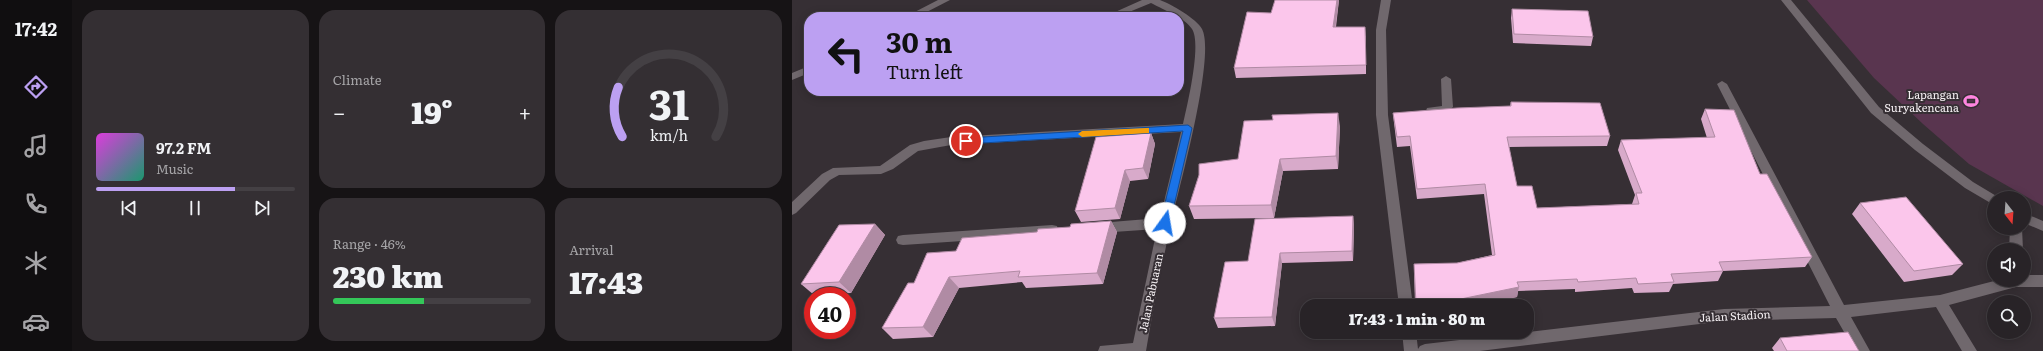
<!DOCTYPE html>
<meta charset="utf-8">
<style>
:root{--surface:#282327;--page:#342f33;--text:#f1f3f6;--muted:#a5a4a7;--line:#444044;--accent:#bca0f2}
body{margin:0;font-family:Literata,serif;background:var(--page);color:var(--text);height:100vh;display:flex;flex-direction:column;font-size:15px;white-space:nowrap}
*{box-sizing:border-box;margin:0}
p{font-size:13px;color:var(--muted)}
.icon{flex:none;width:22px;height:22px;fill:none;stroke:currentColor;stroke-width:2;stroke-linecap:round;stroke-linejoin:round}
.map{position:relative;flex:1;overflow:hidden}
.drawer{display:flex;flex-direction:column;gap:10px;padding:10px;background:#161315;width:720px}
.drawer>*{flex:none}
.top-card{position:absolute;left:12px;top:12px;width:380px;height:84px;border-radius:16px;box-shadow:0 2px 10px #0003,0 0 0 1px var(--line);background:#bca0f2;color:#111;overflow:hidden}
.needle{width:26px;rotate:163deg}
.tools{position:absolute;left:1195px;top:191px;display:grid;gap:8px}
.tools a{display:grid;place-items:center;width:44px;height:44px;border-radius:50%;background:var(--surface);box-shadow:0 2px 10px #0003,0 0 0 1px var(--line);font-size:20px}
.speed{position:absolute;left:12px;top:287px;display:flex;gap:8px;font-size:20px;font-weight:700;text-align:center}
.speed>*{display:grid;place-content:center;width:52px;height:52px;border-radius:50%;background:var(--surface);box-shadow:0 2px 10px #0003,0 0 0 1px var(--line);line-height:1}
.speed .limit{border:6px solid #d22;background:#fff;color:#111}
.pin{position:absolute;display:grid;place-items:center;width:34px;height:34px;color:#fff;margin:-17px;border:2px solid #fff;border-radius:50%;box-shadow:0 1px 4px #0007}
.me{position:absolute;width:44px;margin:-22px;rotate:13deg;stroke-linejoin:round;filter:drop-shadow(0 0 3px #0008)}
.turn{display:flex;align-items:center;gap:14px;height:84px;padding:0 16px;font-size:18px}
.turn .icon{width:52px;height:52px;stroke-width:2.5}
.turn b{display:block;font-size:28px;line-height:34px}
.big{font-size:30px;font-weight:800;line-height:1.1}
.drawer .card{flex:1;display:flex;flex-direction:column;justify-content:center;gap:6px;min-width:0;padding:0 14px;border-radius:16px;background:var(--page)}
.drawer .dial{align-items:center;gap:0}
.dial svg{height:104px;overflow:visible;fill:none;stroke:var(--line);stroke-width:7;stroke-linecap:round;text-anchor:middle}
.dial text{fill:var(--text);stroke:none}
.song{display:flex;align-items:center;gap:12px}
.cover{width:48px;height:48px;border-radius:6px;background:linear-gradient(135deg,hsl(300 70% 55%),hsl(160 70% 35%))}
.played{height:4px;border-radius:2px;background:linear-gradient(90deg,var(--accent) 70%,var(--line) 70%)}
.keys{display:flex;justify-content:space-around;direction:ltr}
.heat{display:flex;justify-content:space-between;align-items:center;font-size:22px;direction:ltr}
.charge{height:6px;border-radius:3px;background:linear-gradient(90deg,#34c759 46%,var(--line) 0)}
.drawer .tiles{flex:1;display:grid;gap:10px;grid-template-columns:repeat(3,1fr)}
.card:first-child{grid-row:span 2}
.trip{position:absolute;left:508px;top:299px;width:234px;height:40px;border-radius:16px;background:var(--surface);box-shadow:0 2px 10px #0003,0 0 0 1px var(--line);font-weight:800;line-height:40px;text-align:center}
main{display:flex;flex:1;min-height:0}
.tabs{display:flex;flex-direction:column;width:72px;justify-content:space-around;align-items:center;background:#100e10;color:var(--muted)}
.tabs .icon{width:28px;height:28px}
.tabs .selected{color:var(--accent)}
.tabs b{font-size:18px;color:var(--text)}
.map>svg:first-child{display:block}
</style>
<main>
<nav class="tabs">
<b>17:42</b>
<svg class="icon selected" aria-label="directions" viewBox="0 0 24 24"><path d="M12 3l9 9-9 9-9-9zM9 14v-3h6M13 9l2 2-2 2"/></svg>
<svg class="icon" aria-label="music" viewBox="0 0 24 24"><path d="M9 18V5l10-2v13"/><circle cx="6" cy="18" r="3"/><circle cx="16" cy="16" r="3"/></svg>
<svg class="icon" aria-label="phone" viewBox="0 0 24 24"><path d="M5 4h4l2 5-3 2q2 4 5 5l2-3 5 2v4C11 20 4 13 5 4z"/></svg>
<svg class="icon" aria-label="climate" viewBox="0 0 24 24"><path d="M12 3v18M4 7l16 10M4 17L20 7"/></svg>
<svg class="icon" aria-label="car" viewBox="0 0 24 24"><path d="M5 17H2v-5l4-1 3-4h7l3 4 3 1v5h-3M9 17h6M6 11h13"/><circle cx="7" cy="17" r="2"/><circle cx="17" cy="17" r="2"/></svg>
</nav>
<section class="drawer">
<div class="tiles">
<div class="card">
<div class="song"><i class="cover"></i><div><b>97.2 FM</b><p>Music</p></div></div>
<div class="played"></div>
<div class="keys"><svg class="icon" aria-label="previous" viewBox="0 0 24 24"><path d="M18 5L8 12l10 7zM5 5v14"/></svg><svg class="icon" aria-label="pause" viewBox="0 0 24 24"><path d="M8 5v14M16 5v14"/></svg><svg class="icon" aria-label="next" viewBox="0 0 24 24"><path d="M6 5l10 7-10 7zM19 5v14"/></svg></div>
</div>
<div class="card"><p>Climate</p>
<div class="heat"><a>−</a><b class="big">19°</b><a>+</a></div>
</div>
<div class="card dial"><svg viewBox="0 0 100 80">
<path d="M14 69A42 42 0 1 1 86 69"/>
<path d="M14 69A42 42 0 0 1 11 31" stroke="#bca0f2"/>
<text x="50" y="56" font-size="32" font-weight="700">31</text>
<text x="50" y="72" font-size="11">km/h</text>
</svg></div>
<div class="card"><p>Range · 46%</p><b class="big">230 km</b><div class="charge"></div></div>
<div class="card"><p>Arrival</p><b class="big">17:43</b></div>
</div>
</section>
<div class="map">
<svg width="1251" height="351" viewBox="0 0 1251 351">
<rect width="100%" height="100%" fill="#362f34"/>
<!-- green -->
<path fill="#59354f" d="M 1015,0 L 1251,0 L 1251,206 L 1177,164 L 1131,124 L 1082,78 Z"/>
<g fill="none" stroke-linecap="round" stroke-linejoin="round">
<!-- minor -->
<path fill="#70686d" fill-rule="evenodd" d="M 146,0 L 158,0 L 125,17 L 113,17 Z
M 350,0 C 356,0 363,0 368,0 C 379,4 405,19 410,29 C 424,55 387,189 379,223 C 370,265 361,308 354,351 L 306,351 L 308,346 L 341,343 L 365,229 L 307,233 L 302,232 L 301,228 L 302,224 L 307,223 L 368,218 L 389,132 L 159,145 L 126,151 L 101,169 L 89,174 L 47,175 L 38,180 L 4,213 L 0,215 L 0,202 L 30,174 L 41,168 L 88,166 L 118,145 L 132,141 L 159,137 L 391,124 C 395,106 410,44 400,29 C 393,18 372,10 359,3 L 325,17 L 312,17 Z
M 589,0 L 599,0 L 594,30 L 596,115 L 621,306 L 607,306 L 584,115 L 584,30 Z
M 989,0 L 999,0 L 1087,107 L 1131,144 L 1181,182 L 1206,197 L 1207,198 L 1202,198 L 1202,205 L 1173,188 L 1123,150 L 1079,113 Z
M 17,66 L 17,73 L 0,80 L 0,73 Z
M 654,76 L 659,79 L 661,107 L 652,114 L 635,114 L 634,111 L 635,108 L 650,106 L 649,79 Z
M 930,81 L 935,84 L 1052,305 L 1148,295 L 1206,280 L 1232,280 L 1232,275 L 1251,275 L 1251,287 L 1224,287 L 1157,305 L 1185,351 L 1170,351 L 1144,307 L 1059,317 L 1078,351 L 1063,351 L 1044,318 L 932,321 L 688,351 L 612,351 L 610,332 L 624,332 L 626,349 L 628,346 L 633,344 L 932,309 L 1038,306 L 925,84 Z
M 1232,213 L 1251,221 L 1251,231 L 1232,223 Z
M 260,225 L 265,226 L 266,230 L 265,234 L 260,235 L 111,245 L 106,244 L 104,240 L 106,236 L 111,235 Z
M 1218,228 L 1230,228 L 1231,250 L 1217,250 Z"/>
</g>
<!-- wall -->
<path fill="#d8aaca" d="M 547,0 L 544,27 L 574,36 L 574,74 L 444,78 L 442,68 Z
M 720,9 L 801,37 L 799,46 L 721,43 L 719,18 Z
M 719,102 L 818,136 L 815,146 L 717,147 L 725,186 L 745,208 L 840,204 L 843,195 L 826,150 L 829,140 L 915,138 L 909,119 L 913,109 L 968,174 L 1020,257 L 1013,267 L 931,271 L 926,281 L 881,284 L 877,292 L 842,293 L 840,288 L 783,292 L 783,289 L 726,291 L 725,297 L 681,306 L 623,306 L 622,264 L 665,263 L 700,255 L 692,194 L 625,199 L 618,146 L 605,147 L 602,123 L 601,113 L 718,106 Z
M 548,126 L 546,169 L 491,171 L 482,218 L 402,219 L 397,206 L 446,159 Z
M 359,133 L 363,144 L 356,179 L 338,181 L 328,219 L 289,222 L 283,211 Z
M 1068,203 L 1171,264 L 1160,275 L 1112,282 L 1060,214 Z
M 561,216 L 562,227 L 561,261 L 490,263 L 483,326 L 426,328 L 422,318 L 456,261 Z
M 319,221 L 325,232 L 311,284 L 234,288 L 230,282 L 167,288 L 141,337 L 101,339 L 90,328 L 122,283 L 164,251 L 245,232 Z
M 83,224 L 93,235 L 59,293 L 22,295 L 9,284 Z
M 988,338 L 1067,351 L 982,351 L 980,348 Z"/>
<!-- shaded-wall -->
<path fill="#b08ba4" d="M 545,0 L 547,0 L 542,37 L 541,27 Z
M 573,27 L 574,36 L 574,74 L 574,65 Z
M 546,113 L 548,126 L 546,169 L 544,156 Z
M 359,133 L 363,144 L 356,179 L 351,168 Z
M 488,159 L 491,171 L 482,218 L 479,205 Z
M 333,170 L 338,181 L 328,219 L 323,208 Z
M 561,216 L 562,227 L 561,261 L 560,251 Z
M 319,221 L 325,232 L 311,284 L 305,273 Z
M 83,224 L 93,235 L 59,293 L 47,282 Z
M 488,253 L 490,263 L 483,326 L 480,317 Z
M 157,277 L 167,288 L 141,337 L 131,327 Z
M 727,287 L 725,297 L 681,306 L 664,306 L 664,300 Z"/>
<!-- building -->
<path fill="#fbc6eb" stroke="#b08ba4" d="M 483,0 L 545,0 L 541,27 L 573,27 L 574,65 L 442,68 L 455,12 L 479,13 Z
M 720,9 L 796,11 L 801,37 L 722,34 Z
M 719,102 L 808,103 L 818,136 L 715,137 L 725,186 L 740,186 L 745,208 L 847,204 L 844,193 L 850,193 L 829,140 L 923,137 L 913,109 L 942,110 L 968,174 L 975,174 L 1020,257 L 927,262 L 931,271 L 879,274 L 882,282 L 846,284 L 844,278 L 786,282 L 785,279 L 725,282 L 727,287 L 664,300 L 664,302 L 624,304 L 622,264 L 665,263 L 703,255 L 693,184 L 625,189 L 618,136 L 605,137 L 601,113 L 665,108 L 719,106 Z
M 546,113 L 544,156 L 488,159 L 479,205 L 397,206 L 407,175 L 407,164 L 446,159 L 452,121 L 481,120 L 480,115 Z
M 359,133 L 351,168 L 333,170 L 323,208 L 283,211 L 304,137 Z
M 1114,197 L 1171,264 L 1122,271 L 1068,203 Z
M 561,216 L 560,251 L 488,253 L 480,317 L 422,318 L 433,262 L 456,261 L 463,219 Z
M 319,221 L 305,273 L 226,277 L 228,271 L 157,277 L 131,327 L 90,328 L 116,283 L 122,283 L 135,253 L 164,251 L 170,238 L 245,232 L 246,229 L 278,227 L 279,224 Z
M 83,224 L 47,282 L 9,284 L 47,225 Z
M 1056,332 L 1067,351 L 995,351 L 988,338 Z"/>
<!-- route -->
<path fill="#1a73e8" stroke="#114b97" d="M 396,125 L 400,128 L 378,223 L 373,227 L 368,223 L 391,131 L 174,144 L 170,141 L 174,138 Z"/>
<!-- slow -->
<path fill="#f59e0b" d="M 354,128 L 357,128 L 357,133 L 290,137 L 286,134 L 290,131 Z"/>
<!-- icons -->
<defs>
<g id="stadium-bare" transform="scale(1.2)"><path d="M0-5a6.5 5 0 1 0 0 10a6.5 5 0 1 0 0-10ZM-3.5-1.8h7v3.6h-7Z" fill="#fe85df" stroke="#362f34" stroke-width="2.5" paint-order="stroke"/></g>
</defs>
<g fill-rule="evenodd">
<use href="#stadium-bare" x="1179" y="101"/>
</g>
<g text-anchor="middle" stroke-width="4" stroke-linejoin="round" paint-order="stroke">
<!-- poi labels -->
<g font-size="11" fill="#f6f1f4" stroke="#362f34" text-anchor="end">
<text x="1167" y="99">Lapangan<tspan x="1167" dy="13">Suryakencana</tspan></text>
</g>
<!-- street labels -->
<g font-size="11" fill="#f6f1f4" stroke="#362f34">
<text transform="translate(359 293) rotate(-78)" y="4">Jalan Pabuaran</text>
<text transform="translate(943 316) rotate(-3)" y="4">Jalan Stadion</text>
</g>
</g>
</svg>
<div class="tools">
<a><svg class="needle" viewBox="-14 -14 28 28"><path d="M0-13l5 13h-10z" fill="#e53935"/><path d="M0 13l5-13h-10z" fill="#a5a4a7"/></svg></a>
<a><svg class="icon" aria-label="sound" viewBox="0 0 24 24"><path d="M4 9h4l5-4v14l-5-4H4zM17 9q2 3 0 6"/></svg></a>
<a><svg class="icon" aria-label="search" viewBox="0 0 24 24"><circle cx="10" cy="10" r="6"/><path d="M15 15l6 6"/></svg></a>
</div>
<div class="speed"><div class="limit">40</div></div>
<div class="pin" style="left:174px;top:141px;background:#d93025"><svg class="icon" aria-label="arrive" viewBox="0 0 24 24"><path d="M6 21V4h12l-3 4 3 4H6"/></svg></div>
<svg class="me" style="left:373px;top:223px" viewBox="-20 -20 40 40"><circle r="19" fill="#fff"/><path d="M0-13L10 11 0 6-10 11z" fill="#1a73e8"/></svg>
<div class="trip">17:43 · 1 min · 80 m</div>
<div class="top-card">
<div class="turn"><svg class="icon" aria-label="left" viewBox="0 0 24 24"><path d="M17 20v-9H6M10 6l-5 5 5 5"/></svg><div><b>30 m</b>Turn left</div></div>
</div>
</div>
</main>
